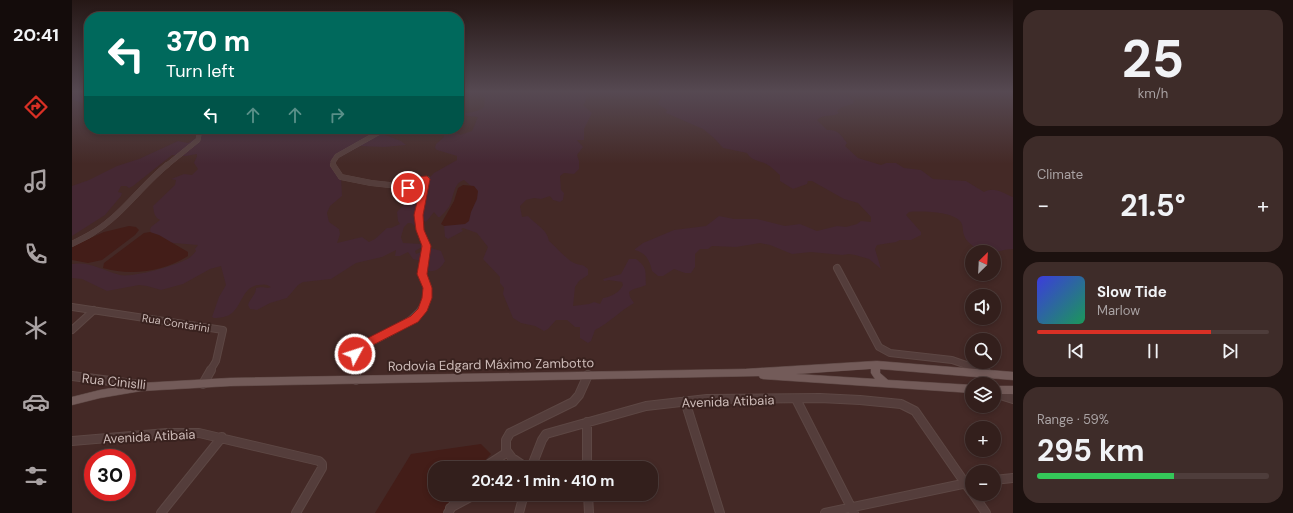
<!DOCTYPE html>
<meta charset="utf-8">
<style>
:root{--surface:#331f1c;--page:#3e2c29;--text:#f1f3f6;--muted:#a9a2a3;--line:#4e3d3b;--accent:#d93025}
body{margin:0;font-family:"DM Sans",sans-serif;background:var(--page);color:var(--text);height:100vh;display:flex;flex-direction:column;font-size:15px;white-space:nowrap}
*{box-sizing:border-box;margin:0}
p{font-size:13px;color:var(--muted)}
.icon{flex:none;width:22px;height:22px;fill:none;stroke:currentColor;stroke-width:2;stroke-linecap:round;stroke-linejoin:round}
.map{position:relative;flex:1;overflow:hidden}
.drawer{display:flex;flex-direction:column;gap:10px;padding:10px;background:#1c110f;width:280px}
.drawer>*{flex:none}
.top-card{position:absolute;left:12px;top:12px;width:380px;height:122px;border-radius:16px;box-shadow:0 2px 6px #0003,0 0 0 1px var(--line);background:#00695c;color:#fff;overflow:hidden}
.needle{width:26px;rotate:24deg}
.tools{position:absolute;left:893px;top:245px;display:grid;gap:8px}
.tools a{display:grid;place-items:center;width:36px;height:36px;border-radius:50%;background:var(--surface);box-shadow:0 2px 6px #0003,0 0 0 1px var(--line);font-size:20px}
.speed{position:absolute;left:12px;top:449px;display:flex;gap:8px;font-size:20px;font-weight:700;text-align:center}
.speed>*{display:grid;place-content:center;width:52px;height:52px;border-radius:50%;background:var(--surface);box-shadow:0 2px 6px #0003,0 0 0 1px var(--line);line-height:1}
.speed .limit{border:6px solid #d22;background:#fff;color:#111}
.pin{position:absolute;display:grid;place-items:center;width:34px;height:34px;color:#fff;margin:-17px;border:2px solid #fff;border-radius:50%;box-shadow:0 1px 4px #0007}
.me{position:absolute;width:44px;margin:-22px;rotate:50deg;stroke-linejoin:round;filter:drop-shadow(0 0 3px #0008)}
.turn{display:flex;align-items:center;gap:14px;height:84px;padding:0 16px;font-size:18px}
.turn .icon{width:52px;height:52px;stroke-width:2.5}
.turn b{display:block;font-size:28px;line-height:34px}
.lanes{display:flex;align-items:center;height:38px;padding:0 16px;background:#0003;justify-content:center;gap:20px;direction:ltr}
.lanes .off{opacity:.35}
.big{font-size:30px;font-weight:700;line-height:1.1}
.drawer .card{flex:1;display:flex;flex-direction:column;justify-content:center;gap:6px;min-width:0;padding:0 14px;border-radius:16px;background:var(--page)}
.drawer .dial{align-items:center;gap:0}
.dial b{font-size:52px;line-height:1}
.song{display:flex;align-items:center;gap:12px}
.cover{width:48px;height:48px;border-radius:6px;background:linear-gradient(135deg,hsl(240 70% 55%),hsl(150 70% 35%))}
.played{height:4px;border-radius:2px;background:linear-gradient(90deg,var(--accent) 75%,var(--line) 75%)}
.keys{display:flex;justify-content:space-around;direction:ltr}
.heat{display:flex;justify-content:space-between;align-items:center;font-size:22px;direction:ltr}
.charge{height:6px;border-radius:3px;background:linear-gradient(90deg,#34c759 59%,var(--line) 0)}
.trip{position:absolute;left:356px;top:461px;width:230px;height:40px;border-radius:16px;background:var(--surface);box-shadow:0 2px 6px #0003,0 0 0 1px var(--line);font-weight:700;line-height:40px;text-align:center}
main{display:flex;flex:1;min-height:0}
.tabs{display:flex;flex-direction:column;width:72px;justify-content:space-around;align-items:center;background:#140c0b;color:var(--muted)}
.tabs .icon{width:28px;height:28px}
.tabs .on{color:var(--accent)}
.tabs b{font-size:18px;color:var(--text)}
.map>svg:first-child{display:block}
</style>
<main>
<nav class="tabs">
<b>20:41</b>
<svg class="icon on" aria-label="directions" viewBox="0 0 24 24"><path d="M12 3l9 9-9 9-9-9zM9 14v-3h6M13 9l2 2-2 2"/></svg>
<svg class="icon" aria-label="music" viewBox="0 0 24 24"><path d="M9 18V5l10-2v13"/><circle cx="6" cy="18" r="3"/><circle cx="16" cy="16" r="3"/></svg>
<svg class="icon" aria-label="phone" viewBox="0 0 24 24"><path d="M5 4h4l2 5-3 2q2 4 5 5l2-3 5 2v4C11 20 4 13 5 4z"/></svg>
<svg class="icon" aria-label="climate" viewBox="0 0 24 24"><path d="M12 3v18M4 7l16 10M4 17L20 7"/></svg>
<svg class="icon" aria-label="car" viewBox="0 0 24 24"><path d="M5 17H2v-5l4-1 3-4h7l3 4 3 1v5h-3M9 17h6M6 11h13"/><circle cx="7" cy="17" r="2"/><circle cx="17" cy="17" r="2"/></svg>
<svg class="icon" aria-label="filters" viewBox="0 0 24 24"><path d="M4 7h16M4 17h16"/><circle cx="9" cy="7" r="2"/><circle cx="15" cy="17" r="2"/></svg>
</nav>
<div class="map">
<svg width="941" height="513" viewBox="0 0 941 513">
<rect width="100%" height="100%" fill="#442926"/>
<!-- green -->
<path fill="#452833" d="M 0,92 L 17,92 L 17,101 L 11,103 L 0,100 Z
M 415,92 L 512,92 C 515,96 515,101 511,105 L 520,113 L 512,129 L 512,140 L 505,140 L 511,147 L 505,155 L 507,161 L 507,169 L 502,174 L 492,173 L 488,176 L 489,190 L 492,193 L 491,200 L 488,202 L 481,200 L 478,196 L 469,199 L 462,198 L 454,200 L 448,206 L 450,217 L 456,216 C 464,225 475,229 477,241 C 485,248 493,258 502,263 C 508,266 510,263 516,269 L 516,275 L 507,281 L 503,287 L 501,306 L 517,304 L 522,302 L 528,304 L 531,298 C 539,297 548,292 551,285 L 550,282 L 537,280 L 532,281 L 531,279 L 549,274 L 557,259 L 564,259 C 576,268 573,271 574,285 C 568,288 561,288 557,292 L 558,297 L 562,303 C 548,311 537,323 523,330 L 519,341 L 516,343 L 508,338 L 508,327 L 503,327 L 495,320 L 484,320 L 476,329 L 472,331 L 463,326 L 449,323 L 441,318 L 431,294 L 432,288 L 428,283 L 428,277 L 411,259 L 416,247 L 405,233 L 391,228 L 389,229 L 391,231 L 389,232 L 376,239 L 373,237 L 372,225 L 399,186 L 392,180 C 381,183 382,198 377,207 C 374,211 371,214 368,217 L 366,217 L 362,212 L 354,222 L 350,220 L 344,227 L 339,223 L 336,223 L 332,227 L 329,237 L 331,243 L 350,244 L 350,247 L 343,251 L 344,254 L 359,248 L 369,251 L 373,261 C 368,270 362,273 352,270 L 349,261 L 341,259 L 336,252 L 328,256 L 323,256 L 324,250 L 310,257 L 284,263 L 259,279 L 231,282 L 226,285 L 215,298 L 198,303 L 185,310 L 178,309 L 176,305 C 178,298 184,295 184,288 L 190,287 L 196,288 L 199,287 C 195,284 192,284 187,285 C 171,286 170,305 160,313 C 156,317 148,318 142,318 L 140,317 L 147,297 L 154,285 L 149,266 L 138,269 L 111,284 L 89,290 L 75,286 L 67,285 L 35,291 L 10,279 L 0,278 L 0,264 C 18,261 32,271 48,275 C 61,278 106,265 117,258 C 120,256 122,253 124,251 L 123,249 L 126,245 L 90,242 L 85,236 L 79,233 L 78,230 L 79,227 L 88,220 C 82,217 82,212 81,206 L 103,185 L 104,180 L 99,179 L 112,174 L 120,175 L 126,169 L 122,163 L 125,156 L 125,154 L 114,156 L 100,155 L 61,186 L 57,188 L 54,186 L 49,186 L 46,192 L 50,193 L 49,196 L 33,215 L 0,236 L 0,186 L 17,180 L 45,166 L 67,159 L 106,141 L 116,143 L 127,136 L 132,129 L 316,129 L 311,134 L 329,141 L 334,145 L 312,147 L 288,146 L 261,160 L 269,177 L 270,196 L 258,206 L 255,213 L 257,222 L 267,229 L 268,234 L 265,243 L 290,237 L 297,242 L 303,239 L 315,228 L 319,228 L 328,224 L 326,221 L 325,212 L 336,200 L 334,189 L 347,181 L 356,179 L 362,173 L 385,160 L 385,156 L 365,150 L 363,148 L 364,144 L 372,137 L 372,130 C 379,127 382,132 388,135 L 400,131 L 406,117 L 387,115 L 387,112 C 395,114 406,112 412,107 L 413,98 L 409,96 Z
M 583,92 L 771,92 L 782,101 L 781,104 L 770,107 L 765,111 L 767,113 C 760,118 752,113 745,120 L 755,130 C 766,129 769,135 775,143 L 773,146 L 786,158 L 809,165 L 814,163 L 824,163 L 832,168 L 849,170 L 861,179 L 894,181 L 912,192 C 922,186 931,193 941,197 L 941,249 C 932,249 922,254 913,252 C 906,250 894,243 892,235 C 890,230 892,226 888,221 C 878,211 849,211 837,212 L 834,215 L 849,232 L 849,235 L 839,240 L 828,240 L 824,242 L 805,245 L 803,249 L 809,269 L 797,259 L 783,255 L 777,254 L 770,255 L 739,252 L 720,254 L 698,245 L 688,243 L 664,247 L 640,246 L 636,249 L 628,249 L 623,254 L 623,267 L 619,273 L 613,273 L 602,269 L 591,276 L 586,276 L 580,271 C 578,261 574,253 563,250 L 563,249 L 571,243 L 602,230 L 634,226 L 647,216 L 662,219 L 685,219 L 713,226 L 728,224 L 745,231 L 765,226 L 774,227 L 785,224 L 789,221 L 799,222 L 799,217 L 786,203 L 772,199 L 740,181 L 736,181 L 735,184 L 721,189 L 708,181 L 708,175 C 703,171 698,165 692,163 C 684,160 679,160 675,153 L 651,148 L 642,138 L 631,129 L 594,113 L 595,110 L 586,104 L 590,95 Z"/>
<!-- water -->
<path fill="#431d18" d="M 391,185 L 402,186 L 406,191 L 405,199 L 399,212 L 397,221 L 393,224 L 372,226 L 369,224 L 382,201 L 386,188 Z
M 57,226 L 64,227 L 67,230 L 63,235 L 30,260 L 16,263 L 0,260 L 0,246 L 32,232 Z
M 78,232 L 87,235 L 116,252 L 116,256 C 91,272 59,276 31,268 L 32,263 L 72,233 Z
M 409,444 L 419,454 L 406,468 L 363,468 L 363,494 L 384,494 L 372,513 L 303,513 L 339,454 Z"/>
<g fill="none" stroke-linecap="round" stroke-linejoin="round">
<!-- minor-far3 casing -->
<g stroke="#5d4744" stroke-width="5">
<path id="minor-far3" d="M 94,166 L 126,140 L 128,129
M 262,166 L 261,162 L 265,156 L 313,129"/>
</g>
<!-- minor-far2 casing -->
<g stroke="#5d4744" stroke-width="6">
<path id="minor-far2" d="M 261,165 L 269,177 L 299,183 L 336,187 L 346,179 L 355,179 C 352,190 346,205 346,217 C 347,233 355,241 352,257
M 0,244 C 7,240 15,237 22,232 C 50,215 70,185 95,165"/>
</g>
<!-- minor-far1 casing -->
<g stroke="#5d4744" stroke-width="8">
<path id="minor-far1" d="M 765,268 L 807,347 L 818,353 L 880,360 L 912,371
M 0,307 L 151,330 L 144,361 L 138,371
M 0,330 L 22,310
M 284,371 L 283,354 L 286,349 C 309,334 357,322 356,289 C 356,284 351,280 350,275 C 349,270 352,262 353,256"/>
</g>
<!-- minor casing -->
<g stroke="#5d4744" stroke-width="10">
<path id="minor" d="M 284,370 L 284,380
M 909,370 L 914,372
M 0,376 L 69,385
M 131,384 L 139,370
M 922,393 L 941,399
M 724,399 L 782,513
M 613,401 L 648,513
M 515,422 L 515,468
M 0,441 L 95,433 L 127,433 L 247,461 L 250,464 L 250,468 L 224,513
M 411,468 L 434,453
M 455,468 L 440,458 L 434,450 L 434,440 L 438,433 L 501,402 L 507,395 L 516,375
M 459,468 L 470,440 L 474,434 L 574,406 L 635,399 L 748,398 L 788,400 L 829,404 L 843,411 L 900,493
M 922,480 L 941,478
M 516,494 L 517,513
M 901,494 L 914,513
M 378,508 L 404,494
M 89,513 L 150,437
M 376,513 L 388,494
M 447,513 L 452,494
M 753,513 L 900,482"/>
</g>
<!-- major casing -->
<g stroke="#5d4744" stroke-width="1">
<path id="major" d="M 805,361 L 941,372 L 941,380 L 808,369 L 808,373 L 816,380 L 900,385 L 900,393 L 691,379 L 688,378 L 687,376 L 158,386 L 69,391 L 28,398 L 0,405 L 0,397 L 28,390 L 69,383 L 158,378 L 673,369 ZM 799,369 L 799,373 L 803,379 L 724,374 Z
M 922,386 L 941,386 L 941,394 L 922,394 Z"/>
</g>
<!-- minor-far3 -->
<use href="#minor-far3" stroke="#543d3b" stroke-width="4.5"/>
<!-- minor-far2 -->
<use href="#minor-far2" stroke="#543d3b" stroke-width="5.5"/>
<!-- minor-far1 -->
<use href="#minor-far1" stroke="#543d3b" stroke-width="6"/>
<!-- minor -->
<use href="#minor" stroke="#543d3b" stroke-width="8"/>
<!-- major -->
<use href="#major" fill="#735b59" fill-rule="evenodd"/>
</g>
<!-- sky -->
<linearGradient id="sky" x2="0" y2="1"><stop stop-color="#251715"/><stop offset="0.56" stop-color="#564952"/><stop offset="1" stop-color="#564952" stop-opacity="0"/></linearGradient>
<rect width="941" height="164" fill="url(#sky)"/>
<!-- route -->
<path fill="#d93025" stroke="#8d1f18" d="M 355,176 L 358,179 L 351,215 L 352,230 L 359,246 L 355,274 L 360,288 L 360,298 L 355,311 L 346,322 L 297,347 L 287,357 L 283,358 L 280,357 L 278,354 L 290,341 L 339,316 L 346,309 L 350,298 L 351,288 L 345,274 L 350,246 L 344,230 L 342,215 L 350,181 L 336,190 L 332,188 L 343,177 Z"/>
<g text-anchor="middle" stroke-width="4" stroke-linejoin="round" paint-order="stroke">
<!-- street labels -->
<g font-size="11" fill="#cdbbb8" stroke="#39221f">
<text transform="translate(104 323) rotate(9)" y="4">Rua Contarini</text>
</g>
<!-- near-street labels -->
<g font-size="13" fill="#cdbbb8" stroke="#39221f">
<text transform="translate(419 364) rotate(-1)" y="5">Rodovia Edgard Máximo Zambotto</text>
<text transform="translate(42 381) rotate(6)" y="5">Rua Cinislli</text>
<text transform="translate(656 401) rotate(-2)" y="5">Avenida Atibaia</text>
<text transform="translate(77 436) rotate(-3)" y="5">Avenida Atibaia</text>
</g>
</g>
</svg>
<div class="tools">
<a><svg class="needle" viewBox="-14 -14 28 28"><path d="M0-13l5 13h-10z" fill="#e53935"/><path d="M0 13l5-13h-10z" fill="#a9a2a3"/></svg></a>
<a><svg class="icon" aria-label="sound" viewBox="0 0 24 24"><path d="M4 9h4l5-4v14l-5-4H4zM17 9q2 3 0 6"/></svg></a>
<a><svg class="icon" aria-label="search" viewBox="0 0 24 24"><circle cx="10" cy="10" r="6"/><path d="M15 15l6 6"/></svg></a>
<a><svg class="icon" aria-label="layers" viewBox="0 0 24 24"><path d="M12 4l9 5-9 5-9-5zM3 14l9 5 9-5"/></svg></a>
<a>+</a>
<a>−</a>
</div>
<div class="speed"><div class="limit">30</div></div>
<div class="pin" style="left:336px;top:188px;background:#d93025"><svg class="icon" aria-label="arrive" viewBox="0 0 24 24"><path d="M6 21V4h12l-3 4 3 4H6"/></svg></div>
<svg class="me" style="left:283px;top:354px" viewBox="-20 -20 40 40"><circle r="17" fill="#d93025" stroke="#fff" stroke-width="3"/><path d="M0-11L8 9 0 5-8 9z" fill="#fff"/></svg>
<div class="trip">20:42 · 1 min · 410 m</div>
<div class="top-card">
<div class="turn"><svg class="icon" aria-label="left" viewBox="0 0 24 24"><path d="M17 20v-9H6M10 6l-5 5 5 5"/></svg><div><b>370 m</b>Turn left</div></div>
<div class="lanes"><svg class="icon" aria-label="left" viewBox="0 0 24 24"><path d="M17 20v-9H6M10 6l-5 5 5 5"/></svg><svg class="icon off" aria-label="ahead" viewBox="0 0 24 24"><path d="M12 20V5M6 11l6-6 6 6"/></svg><svg class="icon off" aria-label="ahead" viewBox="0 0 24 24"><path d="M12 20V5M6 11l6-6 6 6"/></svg><svg class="icon off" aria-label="right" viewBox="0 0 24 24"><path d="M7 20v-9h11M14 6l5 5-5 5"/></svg></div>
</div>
</div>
<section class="drawer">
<div class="card dial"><b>25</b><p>km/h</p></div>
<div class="card"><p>Climate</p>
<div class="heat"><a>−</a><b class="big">21.5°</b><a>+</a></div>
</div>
<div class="card">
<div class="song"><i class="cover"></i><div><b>Slow Tide</b><p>Marlow</p></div></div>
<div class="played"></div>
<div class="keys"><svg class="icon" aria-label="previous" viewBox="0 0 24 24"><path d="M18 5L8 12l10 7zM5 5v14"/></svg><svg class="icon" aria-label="pause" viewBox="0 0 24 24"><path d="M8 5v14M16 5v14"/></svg><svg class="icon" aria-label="next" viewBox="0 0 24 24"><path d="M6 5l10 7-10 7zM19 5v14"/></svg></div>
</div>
<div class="card"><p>Range · 59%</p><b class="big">295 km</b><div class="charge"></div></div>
</section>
</main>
